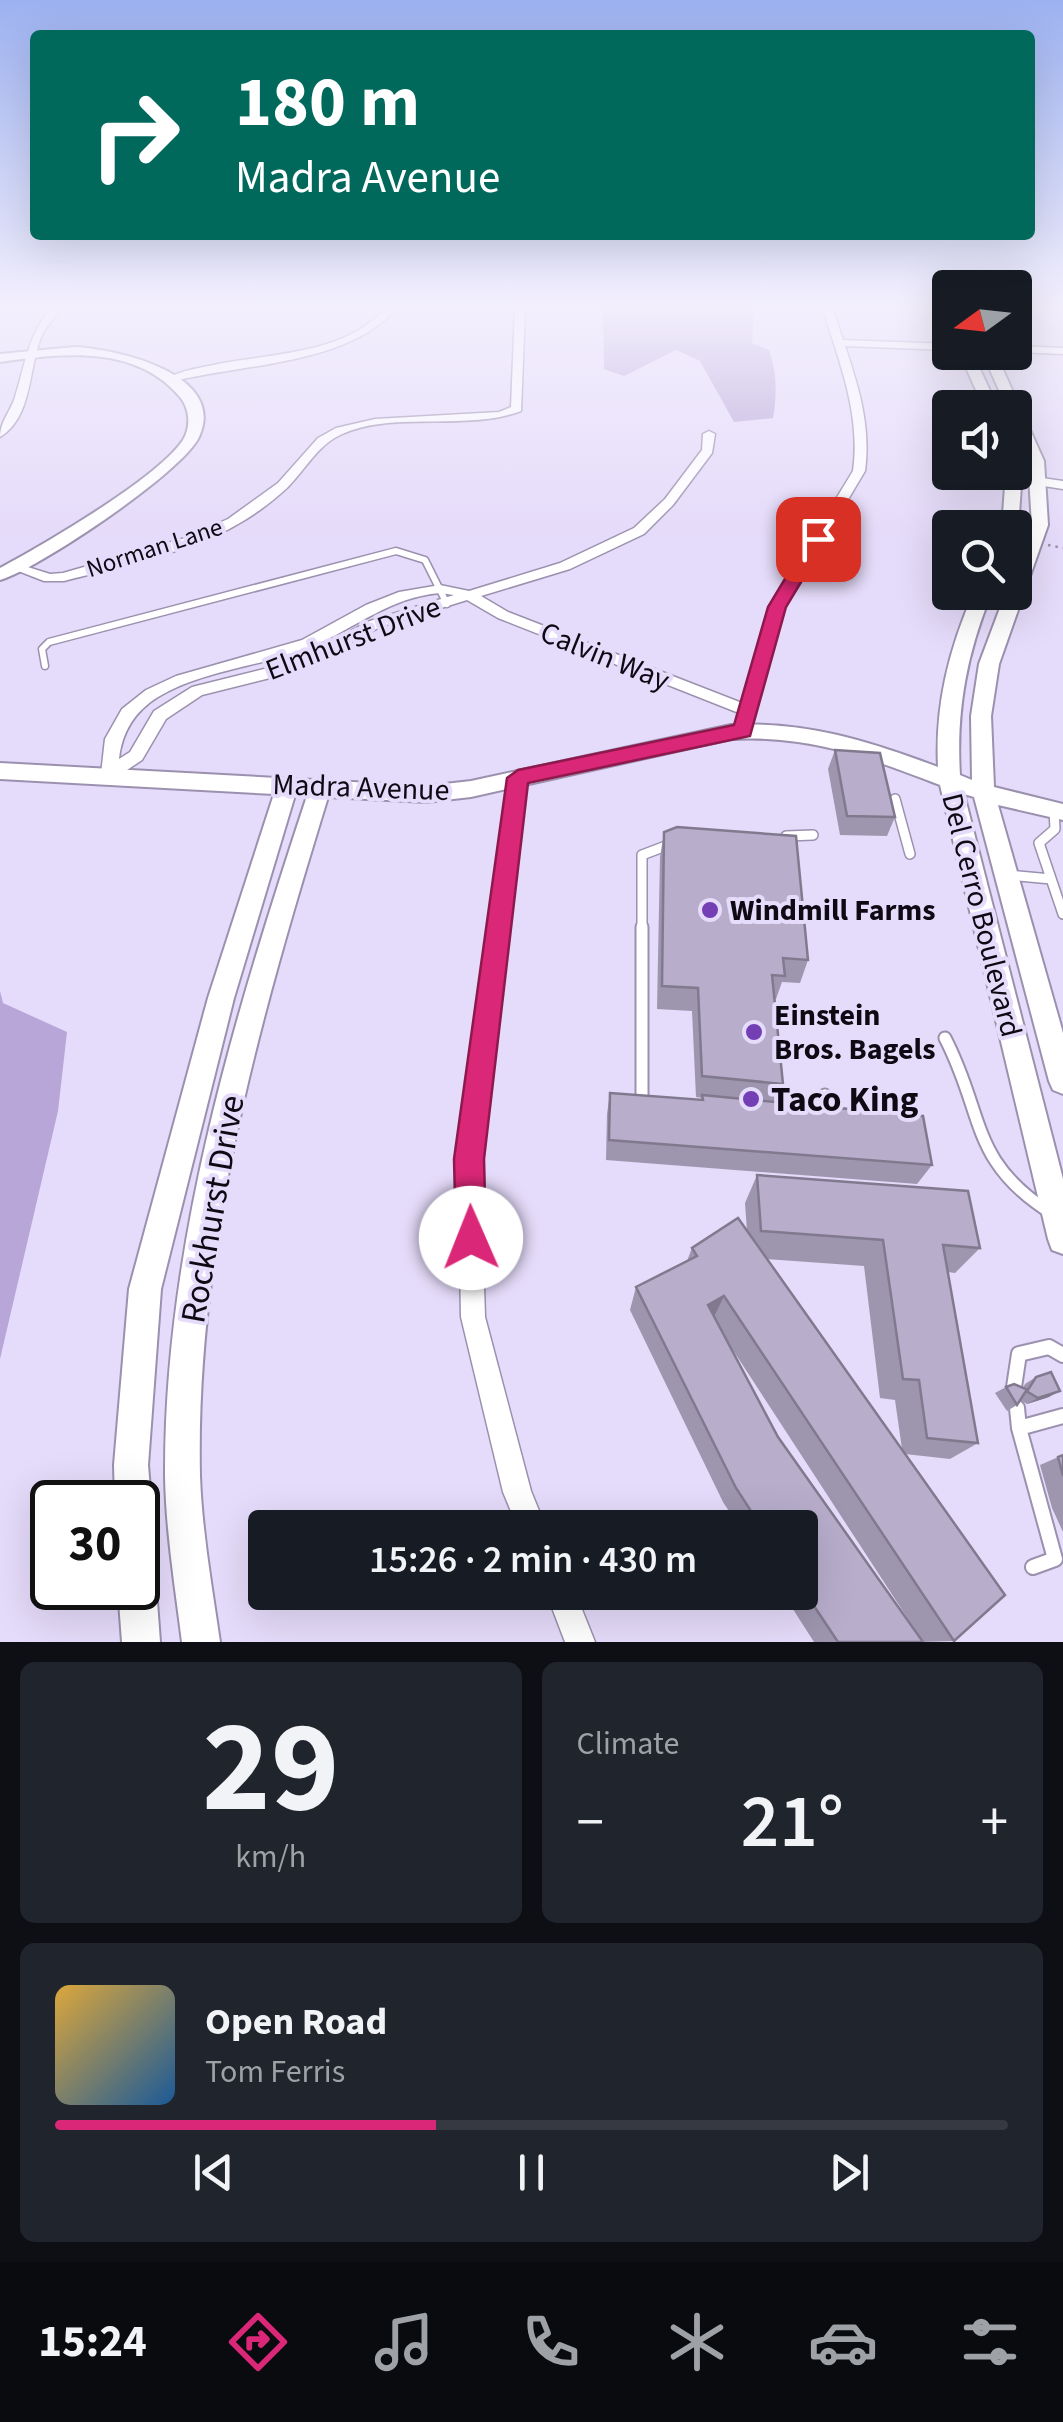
<!DOCTYPE html>
<meta charset="utf-8">
<style>
:root{--surface:#171b24;--page:#20242c;--text:#f1f3f6;--muted:#9ea1a6;--line:#363941;--accent:#db2777}
body{margin:0;font-family:"Source Sans 3",sans-serif;background:var(--page);color:var(--text);height:100vh;display:flex;flex-direction:column;font-size:38px;white-space:nowrap}
*{box-sizing:border-box;margin:0}
p{font-size:32px;color:var(--muted)}
.icon{flex:none;width:55px;height:55px;fill:none;stroke:currentColor;stroke-width:2;stroke-linecap:round;stroke-linejoin:round}
.map{position:relative;height:1642px;overflow:hidden}
.details{display:flex;flex-direction:column;gap:20px;padding:20px;background:#0d0f14;flex:1}
.details>*{flex:none}
.top-card{position:absolute;left:30px;top:30px;width:1005px;height:210px;border-radius:10px;box-shadow:0 10px 40px #0002;background:#00695c;color:#fff;overflow:hidden}
.needle{width:65px;rotate:255deg}
.controls{position:absolute;left:932px;top:270px;display:grid;gap:20px}
.controls a{display:grid;place-items:center;width:100px;height:100px;border-radius:10px;background:var(--surface);box-shadow:0 10px 40px #0002;font-size:50px}
.speed{position:absolute;left:30px;top:1480px;display:flex;gap:20px;font-size:50px;font-weight:700;text-align:center}
.speed>*{display:grid;place-content:center;width:130px;height:130px;border-radius:50%;background:var(--surface);box-shadow:0 10px 40px #0002;line-height:1}
.speed .limit{border:5px solid #111;border-radius:15px;background:#fff;color:#111}
.pin{position:absolute;display:grid;place-items:center;width:85px;height:85px;color:#fff;margin:-42px;border-radius:20px;box-shadow:0 5px 15px #0006}
.me{position:absolute;width:110px;margin:-55px;rotate:359deg;stroke-linejoin:round;filter:drop-shadow(0 0 8px #0008)}
.turn{display:flex;align-items:center;gap:35px;height:210px;padding:0 40px;font-size:45px}
.turn .icon{width:130px;height:130px;stroke-width:2.5}
.turn b{display:block;font-size:70px;line-height:85px}
.big{font-size:75px;font-weight:600;line-height:1.1}
.details .tile{flex:1;display:flex;flex-direction:column;justify-content:center;gap:15px;min-width:0;padding:0 35px;border-radius:15px;background:var(--page)}
.details .dial{align-items:center;gap:0}
.dial b{font-size:130px;line-height:1}
.song{display:flex;align-items:center;gap:30px}
.cover{width:120px;height:120px;border-radius:15px;background:linear-gradient(135deg,hsl(40 70% 55%),hsl(210 70% 35%))}
.played{height:10px;border-radius:5px;background:linear-gradient(90deg,var(--accent) 40%,var(--line) 40%)}
.keys{display:flex;justify-content:space-around;direction:ltr}
.heat{display:flex;justify-content:space-between;align-items:center;font-size:55px;direction:ltr}
.details .tiles{flex:1;display:grid;gap:20px;grid-template-columns:1fr 1fr}
.tile:last-child{grid-column:span 2}
.trip{position:absolute;left:248px;top:1510px;width:570px;height:100px;border-radius:10px;background:var(--surface);box-shadow:0 10px 40px #0002;font-weight:600;line-height:100px;text-align:center}
.tabs{display:flex;height:160px;justify-content:space-around;align-items:center;background:#090b0e;color:var(--muted)}
.tabs .icon{width:70px;height:70px}
.tabs .current{color:var(--accent)}
.tabs b{font-size:45px;color:var(--text)}
.map>svg:first-child{display:block}
</style>
<div class="map">
<svg width="1063" height="1642" viewBox="0 0 1063 1642">
<rect width="100%" height="100%" fill="#e5dbfa"/>
<!-- green -->
<path fill="#b7a6d7" d="M 603,309 L 754,309 L 752,343 L 769,350 C 777,372 777,396 773,418 L 734,422 L 700,361 L 676,350 L 624,376 L 604,369 Z
M 0,991 L 3,1003 L 67,1032 L 58,1111 L 0,1359 Z"/>
<g fill="none" stroke-linecap="round" stroke-linejoin="round">
<!-- service-far3 casing -->
<g stroke="#9b91ae" stroke-width="9">
<path id="service-far3" d="M 45,666 L 42,649 L 49,642 L 396,551 L 425,560 L 447,604"/>
</g>
<!-- service-far2 casing -->
<g stroke="#9b91ae" stroke-width="12">
<path id="service-far2" d="M 895,799 L 910,854
M 1054,810 L 1055,829 L 1039,843 L 1063,914
M 786,836 L 813,835
M 1008,875 L 1051,879
M 642,929 L 642,855 L 671,844"/>
</g>
<!-- service-far1 casing -->
<g stroke="#9b91ae" stroke-width="15">
<path id="service-far1" d="M 642,927 L 642,1102
M 945,1038 C 985,1115 969,1161 1051,1213
M 809,1114 L 825,1095"/>
</g>
<!-- service casing -->
<g stroke="#9b91ae" stroke-width="18">
<path id="service" d="M 1014,1387 L 1019,1354 L 1049,1347 L 1063,1355
M 1017,1408 L 1019,1428
M 1033,1567 L 1055,1559 L 1019,1428 L 1063,1416"/>
</g>
<!-- minor casing -->
<g stroke="#9b91ae" stroke-width="3">
<path id="minor" d="M 51,309 L 61,309 C 54,318 47,325 42,335 C 28,368 33,417 0,437 C 0,423 9,413 14,400 C 25,367 27,336 51,309 Z
M 385,309 L 395,309 C 349,365 239,364 171,382 L 166,379 C 181,370 200,368 218,364 C 274,353 344,354 385,309 Z
M 515,309 L 525,309 L 521,411 C 466,432 392,410 340,435 C 317,446 305,470 287,488 C 273,501 254,515 238,524 C 192,552 117,567 64,581 L 44,581 L 8,567 L 15,563 L 50,574 L 63,573 L 185,538 L 228,519 L 278,483 L 318,438 L 336,428 L 375,419 L 499,412 L 511,407 Z
M 823,309 L 833,309 L 843,340 L 950,344 L 950,350 L 845,346 C 859,388 871,427 865,471 L 784,607 L 751,724 L 739,724 L 739,713 L 498,618 L 467,600 L 380,627 L 298,671 L 202,695 L 166,719 L 142,760 L 115,778 L 103,778 L 101,774 L 105,739 L 122,709 L 146,690 L 176,676 L 302,640 L 366,605 L 399,592 L 440,585 L 469,591 L 560,563 L 634,528 L 665,499 L 702,450 L 703,434 L 709,431 L 715,434 L 712,453 L 673,505 L 644,534 L 570,569 L 481,596 L 508,612 L 742,703 L 770,607 L 853,471 C 861,414 839,362 823,309 ZM 440,593 L 454,595 L 370,621 L 288,663 L 192,687 L 154,711 L 130,752 L 119,759 C 122,732 134,712 158,697 C 205,669 263,667 313,646 C 357,627 391,597 440,593 Z
M 1015,346 L 1063,348 L 1063,354 L 1015,352 Z
M 1015,474 L 1063,481 L 1063,489 L 1011,481 L 1011,475 Z
M 517,771 L 525,777 L 480,1159 L 485,1317 L 531,1491 L 546,1528 L 518,1528 L 503,1492 L 461,1317 L 458,1159 L 509,777 Z
M 546,1592 L 575,1592 L 595,1642 L 565,1642 Z"/>
</g>
<!-- tertiary casing -->
<g stroke="#9b91ae" stroke-width="4">
<path id="tertiary" d="M 939,309 L 950,309 L 950,323 L 945,322 Z
M 75,347 C 115,349 228,373 199,437 C 183,472 38,569 0,580 L 0,568 C 43,545 158,478 183,440 C 191,427 190,409 180,397 C 136,344 61,353 0,362 L 0,354 Z
M 959,352 L 972,352 L 998,408 L 984,408 Z
M 982,352 L 995,352 L 1044,461 L 1048,525 L 999,664 L 991,716 L 994,787 L 1063,804 L 1063,820 L 998,805 L 1063,1033 L 1063,1094 L 1053,1090 L 1049,1081 L 974,797 L 964,794 L 1063,1179 L 1063,1254 L 1052,1250 L 1048,1239 L 940,785 C 866,757 811,735 731,739 L 471,797 L 427,802 L 328,797 C 261,1015 195,1244 200,1476 C 202,1531 212,1587 220,1642 L 182,1642 C 175,1587 166,1532 165,1476 C 164,1243 235,1014 307,796 L 295,795 L 234,998 L 161,1289 L 148,1465 L 151,1502 L 146,1515 L 138,1518 L 138,1502 L 115,1502 L 114,1465 L 129,1289 L 208,998 L 274,794 L 0,779 L 0,763 L 427,786 L 471,781 L 731,725 C 805,721 869,741 938,767 C 935,705 949,649 974,592 L 992,592 C 967,652 956,710 960,775 L 972,780 L 971,716 L 979,664 L 1006,592 L 1015,592 L 1015,569 L 1032,525 L 1028,461 L 1015,428 L 1015,408 L 1007,408 Z
M 1015,468 L 1022,472 L 1018,528 L 1015,532 L 1015,528 L 1002,528 L 1006,472 L 1015,472 Z
M 138,1570 L 150,1575 L 156,1588 L 160,1642 L 122,1642 L 118,1588 L 138,1588 Z"/>
</g>
<!-- path -->
<path stroke="#9a92a9" stroke-width="2.5" stroke-dasharray="2.5 5" stroke-linecap="butt" d="M 1048,545 L 1063,548"/>
<!-- service-far3 -->
<use href="#service-far3" stroke="#fff" stroke-width="6"/>
<!-- service-far2 -->
<use href="#service-far2" stroke="#fff" stroke-width="9"/>
<!-- service-far1 -->
<use href="#service-far1" stroke="#fff" stroke-width="11"/>
<!-- service -->
<use href="#service" stroke="#fff" stroke-width="14"/>
<!-- minor -->
<use href="#minor" fill="#fff" fill-rule="evenodd"/>
<!-- tertiary -->
<use href="#tertiary" fill="#fff" fill-rule="evenodd"/>
</g>
<!-- wall -->
<path fill="#9e96af" fill-rule="evenodd" d="M 835,750 L 895,817 L 887,836 L 840,835 L 828,769 Z
M 664,832 L 808,960 L 800,983 L 782,982 L 776,999 L 775,999 L 783,1084 L 775,1102 L 932,1165 L 917,1184 L 606,1160 L 607,1114 L 610,1093 L 701,1100 L 702,1098 L 696,1097 L 692,1011 L 657,1009 L 660,857 Z
M 757,1175 L 980,1248 L 955,1273 L 948,1272 L 978,1443 L 950,1459 L 905,1454 L 954,1641 L 923,1642 L 729,1344 L 778,1437 L 923,1642 L 814,1642 L 782,1592 L 800,1592 L 800,1528 L 740,1528 L 723,1502 L 630,1310 L 636,1287 L 687,1261 L 692,1248 L 747,1231 L 745,1203 ZM 766,1259 L 864,1266 L 880,1398 L 895,1400 L 902,1449 Z
M 1036,1377 L 1049,1397 L 1027,1404 L 1020,1400 L 1017,1405 L 1007,1411 L 995,1393 L 1006,1387 L 1023,1388 L 1025,1384 Z
M 1063,1455 L 1063,1532 L 1052,1508 L 1040,1465 Z"/>
<!-- shaded-wall -->
<path fill="#817a8f" d="M 724,1296 L 713,1319 L 708,1305 Z
M 1060,1391 L 1049,1397 L 1027,1404 L 1038,1398 Z"/>
<!-- building -->
<path fill="#b8aecc" stroke="#817a8f" stroke-width="2.5" d="M 835,750 L 880,753 L 895,817 L 847,816 Z
M 677,827 L 796,836 L 808,960 L 783,958 L 785,976 L 772,975 L 783,1084 L 702,1076 L 698,988 L 662,986 L 664,832 Z
M 610,1093 L 703,1100 L 702,1095 L 923,1116 L 932,1165 L 609,1140 Z
M 757,1175 L 968,1191 L 980,1248 L 943,1245 L 978,1443 L 927,1438 L 919,1380 L 903,1379 L 883,1240 L 761,1231 Z
M 738,1218 L 1005,1595 L 954,1641 L 724,1296 L 708,1305 L 778,1437 L 923,1642 L 838,1642 L 800,1585 L 800,1528 L 762,1528 L 736,1488 L 636,1287 L 697,1256 L 692,1248 Z
M 1051,1372 L 1060,1391 L 1038,1398 L 1026,1391 L 1017,1405 L 1006,1387 L 1014,1384 L 1028,1390 L 1036,1377 Z
M 1063,1455 L 1063,1476 L 1058,1457 Z"/>
<!-- sky -->
<linearGradient id="sky" x2="0" y2="1"><stop stop-color="#9cb1f0"/><stop offset="0.57" stop-color="#f3effd"/><stop offset="1" stop-color="#f3effd" stop-opacity="0"/></linearGradient>
<rect width="1063" height="539" fill="url(#sky)"/>
<!-- route -->
<path fill="#db2777" stroke="#8e194d" stroke-width="2.5" d="M 818,534 L 827,539 L 786,607 L 750,736 L 528,783 L 484,1159 L 486,1238 L 482,1249 L 471,1253 L 460,1249 L 456,1238 L 454,1159 L 507,778 L 518,770 L 734,725 L 768,607 L 809,539 Z"/>
<!-- markers -->
<g fill="#743eb5" stroke="#e5dbfa" stroke-width="4">
<circle cx="710" cy="910" r="10"/>
<circle cx="754" cy="1032" r="10"/>
<circle cx="751" cy="1099" r="10"/>
</g>
<g text-anchor="middle" stroke-width="8" stroke-linejoin="round" paint-order="stroke">
<!-- far-street labels -->
<g font-size="25" fill="#0e0a14" stroke="#e5dbfa">
<text transform="translate(154 547) rotate(-18)" y="9">Norman Lane</text>
</g>
<!-- street labels -->
<g font-size="30" fill="#0e0a14" stroke="#e5dbfa">
<text transform="translate(353 638) rotate(-21)" y="10">Elmhurst Drive</text>
<text transform="translate(605 656) rotate(22)" y="10">Calvin Way</text>
<text transform="translate(361 787) rotate(2)" y="10">Madra Avenue</text>
<text transform="translate(982 915) rotate(76)" y="10">Del Cerro Boulevard</text>
</g>
<!-- poi labels -->
<g font-size="30" font-weight="bold" fill="#0e0a14" stroke="#e5dbfa" text-anchor="start">
<text x="730" y="920">Windmill Farms</text>
<text x="774" y="1025">Einstein<tspan x="774" dy="34">Bros. Bagels</tspan></text>
</g>
<!-- near-poi labels -->
<g font-size="35" font-weight="bold" fill="#0e0a14" stroke="#e5dbfa" text-anchor="start">
<text x="771" y="1111">Taco King</text>
</g>
<!-- near-street labels -->
<g font-size="35" fill="#0e0a14" stroke="#e5dbfa">
<text transform="translate(212 1209) rotate(-80)" y="12">Rockhurst Drive</text>
</g>
</g>
</svg>
<div class="controls">
<a><svg class="needle" viewBox="-14 -14 28 28"><path d="M0-13l5 13h-10z" fill="#e53935"/><path d="M0 13l5-13h-10z" fill="#9ea1a6"/></svg></a>
<a><svg class="icon" aria-label="sound" viewBox="0 0 24 24"><path d="M4 9h4l5-4v14l-5-4H4zM17 9q2 3 0 6"/></svg></a>
<a><svg class="icon" aria-label="search" viewBox="0 0 24 24"><circle cx="10" cy="10" r="6"/><path d="M15 15l6 6"/></svg></a>
</div>
<div class="speed"><div class="limit">30</div></div>
<div class="pin" style="left:818px;top:539px;background:#d93025"><svg class="icon" aria-label="arrive" viewBox="0 0 24 24"><path d="M6 21V4h12l-3 4 3 4H6"/></svg></div>
<svg class="me" style="left:471px;top:1238px" viewBox="-20 -20 40 40"><circle r="19" fill="#fff"/><path d="M0-13L10 11 0 6-10 11z" fill="#db2777"/></svg>
<div class="trip">15:26 · 2 min · 430 m</div>
<div class="top-card">
<div class="turn"><svg class="icon" aria-label="right" viewBox="0 0 24 24"><path d="M7 20v-9h11M14 6l5 5-5 5"/></svg><div><b>180 m</b>Madra Avenue</div></div>
</div>
</div>
<section class="details">
<div class="tiles">
<div class="tile dial"><b>29</b><p>km/h</p></div>
<div class="tile"><p>Climate</p>
<div class="heat"><a>−</a><b class="big">21°</b><a>+</a></div>
</div>
<div class="tile">
<div class="song"><i class="cover"></i><div><b>Open Road</b><p>Tom Ferris</p></div></div>
<div class="played"></div>
<div class="keys"><svg class="icon" aria-label="previous" viewBox="0 0 24 24"><path d="M18 5L8 12l10 7zM5 5v14"/></svg><svg class="icon" aria-label="pause" viewBox="0 0 24 24"><path d="M8 5v14M16 5v14"/></svg><svg class="icon" aria-label="next" viewBox="0 0 24 24"><path d="M6 5l10 7-10 7zM19 5v14"/></svg></div>
</div>
</div>
</section>
<nav class="tabs">
<b>15:24</b>
<svg class="icon current" aria-label="directions" viewBox="0 0 24 24"><path d="M12 3l9 9-9 9-9-9zM9 14v-3h6M13 9l2 2-2 2"/></svg>
<svg class="icon" aria-label="music" viewBox="0 0 24 24"><path d="M9 18V5l10-2v13"/><circle cx="6" cy="18" r="3"/><circle cx="16" cy="16" r="3"/></svg>
<svg class="icon" aria-label="phone" viewBox="0 0 24 24"><path d="M5 4h4l2 5-3 2q2 4 5 5l2-3 5 2v4C11 20 4 13 5 4z"/></svg>
<svg class="icon" aria-label="climate" viewBox="0 0 24 24"><path d="M12 3v18M4 7l16 10M4 17L20 7"/></svg>
<svg class="icon" aria-label="car" viewBox="0 0 24 24"><path d="M5 17H2v-5l4-1 3-4h7l3 4 3 1v5h-3M9 17h6M6 11h13"/><circle cx="7" cy="17" r="2"/><circle cx="17" cy="17" r="2"/></svg>
<svg class="icon" aria-label="filters" viewBox="0 0 24 24"><path d="M4 7h16M4 17h16"/><circle cx="9" cy="7" r="2"/><circle cx="15" cy="17" r="2"/></svg>
</nav>
